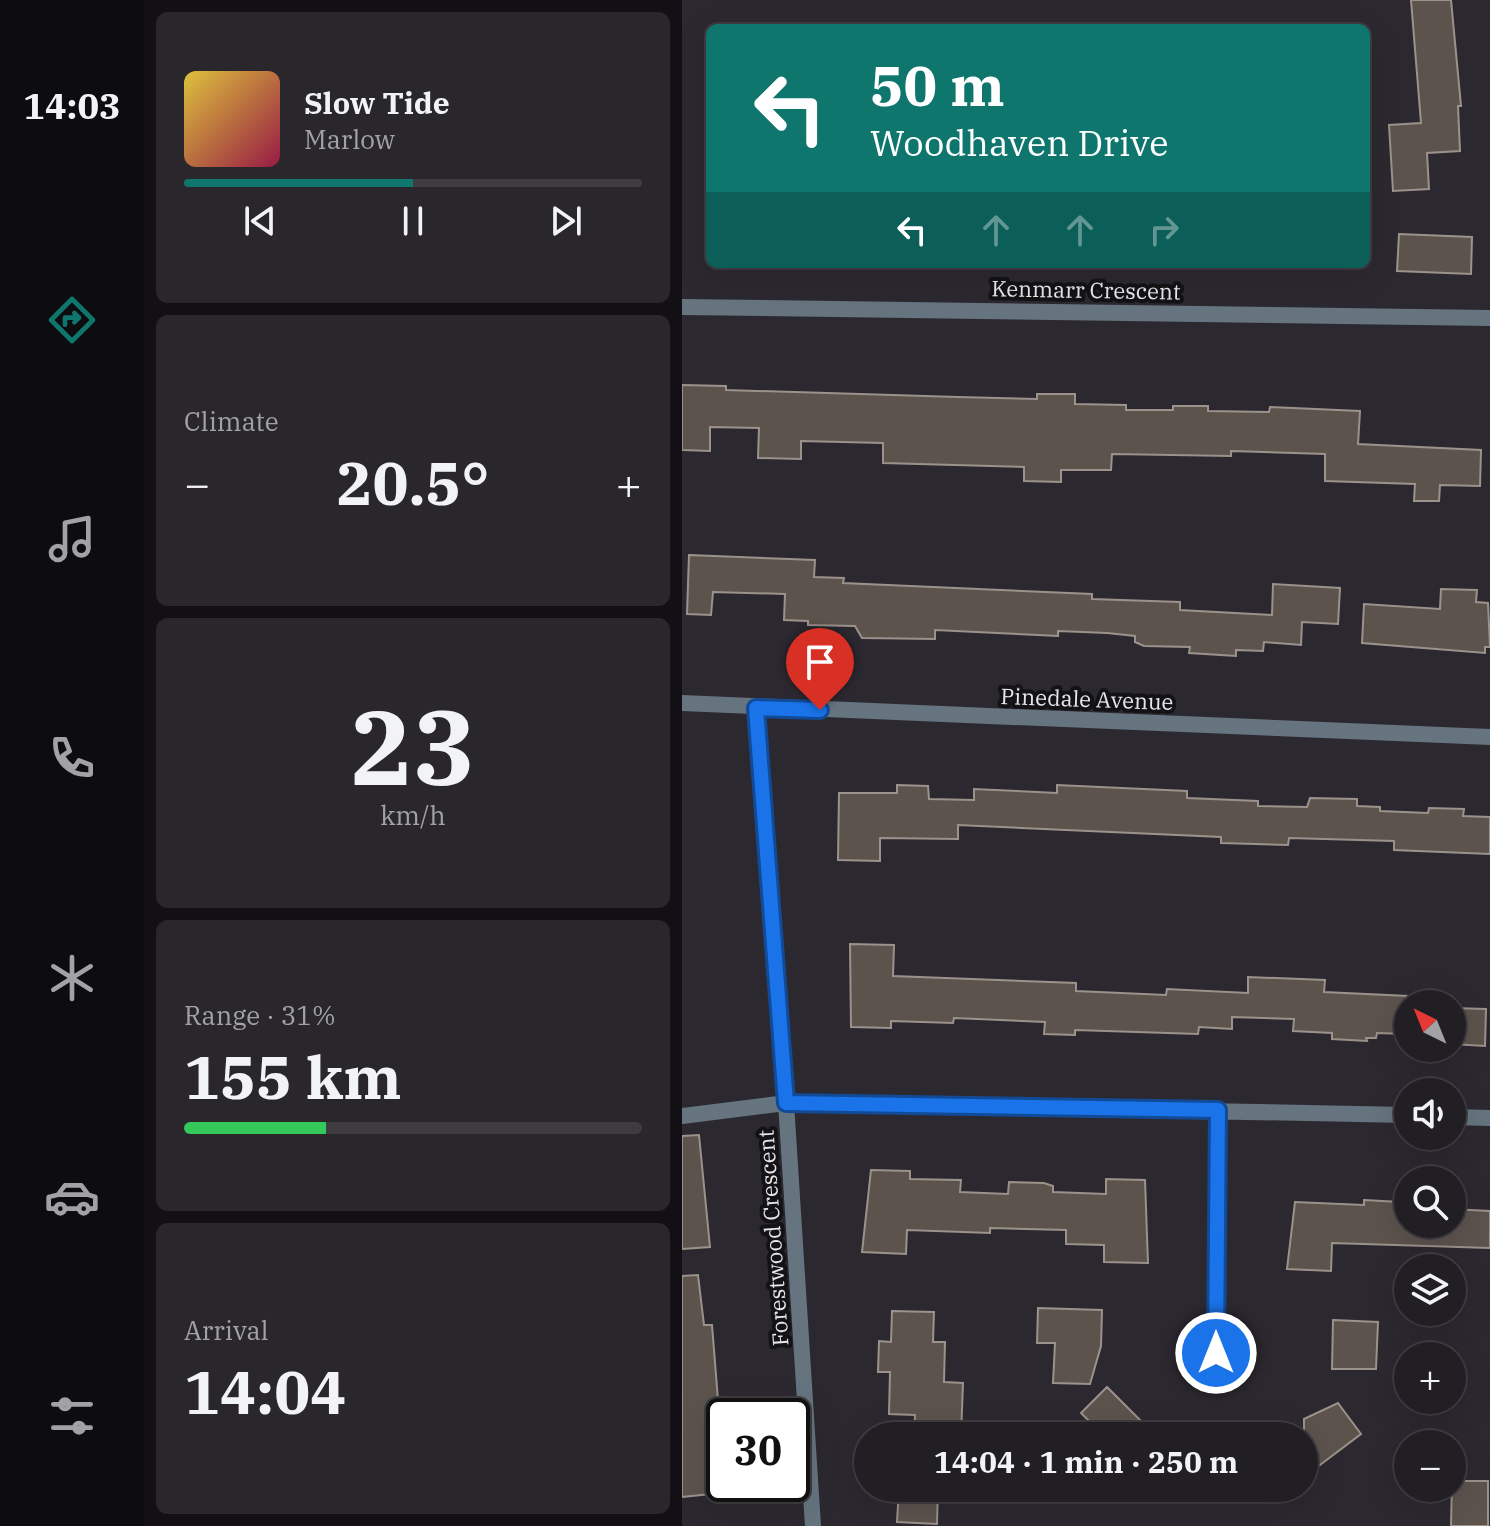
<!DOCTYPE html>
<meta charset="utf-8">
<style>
:root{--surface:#211e24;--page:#29272c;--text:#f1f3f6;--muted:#a2a2a6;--line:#3e3c41;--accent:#0f766e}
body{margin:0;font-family:"IBM Plex Serif",serif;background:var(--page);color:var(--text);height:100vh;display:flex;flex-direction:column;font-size:30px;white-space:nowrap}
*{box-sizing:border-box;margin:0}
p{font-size:26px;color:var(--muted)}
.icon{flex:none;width:44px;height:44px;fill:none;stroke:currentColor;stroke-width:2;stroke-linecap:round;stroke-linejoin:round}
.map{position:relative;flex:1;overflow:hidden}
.drawer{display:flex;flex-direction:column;gap:12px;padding:12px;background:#121014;width:538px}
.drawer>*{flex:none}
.top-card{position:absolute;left:24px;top:24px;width:664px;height:244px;border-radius:12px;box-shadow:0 8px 32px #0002,0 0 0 2px var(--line);background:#0f766e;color:#fff;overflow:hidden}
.needle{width:52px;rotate:317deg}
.buttons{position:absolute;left:712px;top:990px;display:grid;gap:16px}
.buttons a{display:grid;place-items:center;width:72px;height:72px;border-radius:50%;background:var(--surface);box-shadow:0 8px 32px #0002,0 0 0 2px var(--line);font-size:40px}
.speed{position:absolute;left:24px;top:1398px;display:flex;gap:16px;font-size:40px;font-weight:700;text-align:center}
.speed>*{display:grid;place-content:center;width:104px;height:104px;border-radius:50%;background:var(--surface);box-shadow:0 8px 32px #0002,0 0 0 2px var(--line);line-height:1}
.speed .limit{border:4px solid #111;border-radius:12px;background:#fff;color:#111}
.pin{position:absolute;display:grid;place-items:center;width:68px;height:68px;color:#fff;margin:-82px -34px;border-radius:50% 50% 50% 0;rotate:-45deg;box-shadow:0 0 8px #0007}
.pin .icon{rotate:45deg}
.me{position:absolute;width:88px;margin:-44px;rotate:0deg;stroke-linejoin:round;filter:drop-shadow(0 0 6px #0008)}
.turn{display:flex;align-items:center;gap:28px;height:168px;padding:0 32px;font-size:36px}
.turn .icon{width:104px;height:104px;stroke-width:2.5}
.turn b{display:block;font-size:56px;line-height:68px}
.lanes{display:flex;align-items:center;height:76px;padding:0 32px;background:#0003;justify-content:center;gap:40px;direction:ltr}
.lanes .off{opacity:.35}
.big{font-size:60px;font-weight:800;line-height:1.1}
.drawer .widget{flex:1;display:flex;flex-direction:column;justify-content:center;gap:12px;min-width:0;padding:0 28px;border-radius:12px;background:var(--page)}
.drawer .dial{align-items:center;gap:0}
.dial b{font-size:104px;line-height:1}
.song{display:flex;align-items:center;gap:24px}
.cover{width:96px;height:96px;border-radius:12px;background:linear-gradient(135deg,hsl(50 70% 55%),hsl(340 70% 35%))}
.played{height:8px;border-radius:4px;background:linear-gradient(90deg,var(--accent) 50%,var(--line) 50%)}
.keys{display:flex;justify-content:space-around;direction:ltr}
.heat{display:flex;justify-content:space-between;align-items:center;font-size:44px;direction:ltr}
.charge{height:12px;border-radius:6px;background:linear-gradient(90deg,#34c759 31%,var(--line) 0)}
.trip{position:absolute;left:172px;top:1422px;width:464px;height:80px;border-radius:40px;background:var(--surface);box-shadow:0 8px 32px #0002,0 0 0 2px var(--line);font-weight:800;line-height:80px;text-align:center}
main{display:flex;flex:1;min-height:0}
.tab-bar{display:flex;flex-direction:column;width:144px;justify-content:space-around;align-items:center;background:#0d0c0e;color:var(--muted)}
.tab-bar .icon{width:56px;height:56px}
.tab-bar .active{color:var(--accent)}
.tab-bar b{font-size:36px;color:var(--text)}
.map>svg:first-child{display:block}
</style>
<main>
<nav class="tab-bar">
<b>14:03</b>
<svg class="icon active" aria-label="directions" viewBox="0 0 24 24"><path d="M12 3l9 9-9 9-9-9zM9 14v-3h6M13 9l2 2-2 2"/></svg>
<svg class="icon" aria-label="music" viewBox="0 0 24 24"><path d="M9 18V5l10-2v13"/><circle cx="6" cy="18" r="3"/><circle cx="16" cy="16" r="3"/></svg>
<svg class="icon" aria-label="phone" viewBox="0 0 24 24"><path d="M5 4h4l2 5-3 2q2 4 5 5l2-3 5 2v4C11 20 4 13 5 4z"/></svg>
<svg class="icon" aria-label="climate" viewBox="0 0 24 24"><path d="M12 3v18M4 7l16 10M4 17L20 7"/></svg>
<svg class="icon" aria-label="car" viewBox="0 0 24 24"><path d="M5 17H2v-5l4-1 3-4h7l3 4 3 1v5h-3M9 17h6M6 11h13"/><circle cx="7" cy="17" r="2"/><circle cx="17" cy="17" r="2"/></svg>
<svg class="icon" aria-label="filters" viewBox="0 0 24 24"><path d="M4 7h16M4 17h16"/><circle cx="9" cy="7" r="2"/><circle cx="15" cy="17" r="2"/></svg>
</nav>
<section class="drawer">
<div class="widget">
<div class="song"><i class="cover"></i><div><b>Slow Tide</b><p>Marlow</p></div></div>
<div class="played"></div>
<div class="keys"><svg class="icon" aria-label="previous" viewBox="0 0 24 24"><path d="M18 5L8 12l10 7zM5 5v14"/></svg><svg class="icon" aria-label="pause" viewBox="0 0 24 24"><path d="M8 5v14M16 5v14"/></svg><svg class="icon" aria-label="next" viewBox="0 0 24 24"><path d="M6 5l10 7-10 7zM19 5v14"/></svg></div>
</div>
<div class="widget"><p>Climate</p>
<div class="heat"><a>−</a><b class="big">20.5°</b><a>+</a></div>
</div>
<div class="widget dial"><b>23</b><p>km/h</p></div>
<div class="widget"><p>Range · 31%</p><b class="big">155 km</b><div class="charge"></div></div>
<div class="widget"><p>Arrival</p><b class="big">14:04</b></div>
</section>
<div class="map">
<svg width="808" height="1526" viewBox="0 0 808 1526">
<rect width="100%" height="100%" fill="#2c2830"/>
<!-- building -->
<path fill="#5c534d" stroke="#9c928c" stroke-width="2" d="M 729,0 L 769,0 L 779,106 L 776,106 L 778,151 L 745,153 L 747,189 L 711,191 L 707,125 L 739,123 Z
M 717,234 L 790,237 L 789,274 L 715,271 Z
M 0,385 L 44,386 L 44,390 L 276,397 L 355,399 L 355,394 L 393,394 L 393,404 L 444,405 L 444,410 L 491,410 L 491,406 L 526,406 L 526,411 L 587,412 L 588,407 L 678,411 L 676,444 L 799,450 L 798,486 L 758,485 L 757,501 L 732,501 L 733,484 L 643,481 L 643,454 L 549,451 L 549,456 L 430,454 L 429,470 L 379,470 L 379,482 L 342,481 L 342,467 L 201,463 L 201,443 L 119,441 L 119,459 L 76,458 L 77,428 L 28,427 L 28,451 L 0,450 Z
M 7,555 L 133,560 L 132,577 L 162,578 L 161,583 L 410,594 L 410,599 L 498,602 L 498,610 L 590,615 L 591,584 L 658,588 L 656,624 L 620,622 L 619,645 L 582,642 L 581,651 L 554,650 L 554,656 L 507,653 L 508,647 L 462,646 L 453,642 L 453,636 L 425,633 L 376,631 L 376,636 L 253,630 L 253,639 L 180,638 L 173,626 L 126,625 L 126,621 L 102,620 L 103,594 L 31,592 L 29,615 L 5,614 Z
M 759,589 L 795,590 L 794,602 L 806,603 L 808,647 L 803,647 L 803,653 L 680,643 L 682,604 L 758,609 Z
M 215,785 L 246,786 L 247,799 L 292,800 L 292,789 L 375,793 L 375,785 L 505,791 L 505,798 L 576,801 L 576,806 L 625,807 L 628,798 L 675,799 L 675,806 L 698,807 L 698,811 L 746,813 L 747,808 L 782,809 L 781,816 L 808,817 L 808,854 L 712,850 L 712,841 L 607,838 L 606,845 L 539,843 L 539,837 L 276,825 L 276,839 L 198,838 L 198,861 L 156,860 L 157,793 L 215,793 Z
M 168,944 L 212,945 L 211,976 L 394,983 L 394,991 L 484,995 L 485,989 L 566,993 L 566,977 L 643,980 L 642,992 L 726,996 L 724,1034 L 695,1033 L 694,1038 L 684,1038 L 685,1041 L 650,1039 L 650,1033 L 611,1031 L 612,1019 L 550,1017 L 550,1029 L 517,1027 L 516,1034 L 393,1030 L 393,1035 L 362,1034 L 363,1022 L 272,1018 L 271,1023 L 209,1021 L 209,1028 L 169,1027 Z
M 770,1008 L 804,1009 L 803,1046 L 770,1044 Z
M 17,1135 L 28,1247 L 0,1249 L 0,1136 Z
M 189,1170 L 228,1171 L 228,1179 L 279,1180 L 278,1192 L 326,1194 L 327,1182 L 362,1183 L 371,1186 L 371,1192 L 424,1194 L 424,1179 L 463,1180 L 466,1263 L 422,1262 L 422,1245 L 384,1244 L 384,1230 L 308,1228 L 308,1233 L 225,1230 L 224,1254 L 180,1252 Z
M 682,1200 L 718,1202 L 717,1207 L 726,1207 L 726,1224 L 770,1224 L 770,1209 L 808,1211 L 808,1248 L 650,1243 L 649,1271 L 605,1269 L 613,1202 L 682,1205 Z
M 16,1275 L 22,1325 L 30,1325 L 42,1475 L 36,1475 L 38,1493 L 0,1497 L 0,1276 Z
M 356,1308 L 420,1310 L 419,1346 L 408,1384 L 371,1383 L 373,1343 L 355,1343 Z
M 210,1311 L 252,1312 L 251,1342 L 263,1342 L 262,1382 L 281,1383 L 279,1436 L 232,1436 L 233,1415 L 207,1414 L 208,1372 L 196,1372 L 197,1341 L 209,1342 Z
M 651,1320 L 696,1322 L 694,1369 L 650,1369 Z
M 425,1387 L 474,1436 L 422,1436 L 399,1413 Z
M 656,1403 L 679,1434 L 622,1477 L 622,1419 Z
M 770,1481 L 806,1481 L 806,1526 L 769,1526 Z
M 217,1488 L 256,1488 L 255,1524 L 215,1522 Z"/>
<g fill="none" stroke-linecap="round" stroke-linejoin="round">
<!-- service -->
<path stroke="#66747f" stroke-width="16" d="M 0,1116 L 104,1103"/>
<!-- minor -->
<path stroke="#66747f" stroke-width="16" d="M 0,307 L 808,318
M 74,708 L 104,1103 L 131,1526
M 104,1103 L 726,1115
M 770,1117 L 808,1118
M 534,1353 L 536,1110"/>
<!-- tertiary -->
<path stroke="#66747f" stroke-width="16" d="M 0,703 L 808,737"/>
</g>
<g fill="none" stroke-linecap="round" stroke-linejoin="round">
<!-- route casing -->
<g stroke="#114b97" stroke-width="20">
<path id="route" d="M 138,710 L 74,708 L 104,1103 L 536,1110 L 534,1353"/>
</g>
<!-- route -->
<use href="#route" stroke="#1a73e8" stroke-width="14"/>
</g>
<g text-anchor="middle" stroke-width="8" stroke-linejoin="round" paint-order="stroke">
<!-- street labels -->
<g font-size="22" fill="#e8e5eb" stroke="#131215">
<text transform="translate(404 290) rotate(1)" y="8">Kenmarr Crescent</text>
<text transform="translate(405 699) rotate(2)" y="8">Pinedale Avenue</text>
<text transform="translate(91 1238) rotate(-94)" y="8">Forestwood Crescent</text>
</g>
</g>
</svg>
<div class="buttons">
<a><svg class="needle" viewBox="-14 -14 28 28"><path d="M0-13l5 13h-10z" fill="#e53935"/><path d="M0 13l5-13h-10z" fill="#a2a2a6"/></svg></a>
<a><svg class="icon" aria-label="sound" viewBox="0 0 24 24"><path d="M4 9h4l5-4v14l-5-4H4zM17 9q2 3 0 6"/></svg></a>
<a><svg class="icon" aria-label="search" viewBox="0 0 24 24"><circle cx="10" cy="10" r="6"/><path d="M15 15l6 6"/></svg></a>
<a><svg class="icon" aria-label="layers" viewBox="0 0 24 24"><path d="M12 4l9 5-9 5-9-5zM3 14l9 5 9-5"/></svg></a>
<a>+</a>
<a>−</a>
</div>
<div class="speed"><div class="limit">30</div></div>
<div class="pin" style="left:138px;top:710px;background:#d93025"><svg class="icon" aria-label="arrive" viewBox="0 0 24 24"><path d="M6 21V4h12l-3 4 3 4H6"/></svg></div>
<svg class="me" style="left:534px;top:1353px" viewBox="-20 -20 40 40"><circle r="17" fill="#1a73e8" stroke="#fff" stroke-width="3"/><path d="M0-11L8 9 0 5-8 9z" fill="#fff"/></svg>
<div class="trip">14:04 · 1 min · 250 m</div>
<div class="top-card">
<div class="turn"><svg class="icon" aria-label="left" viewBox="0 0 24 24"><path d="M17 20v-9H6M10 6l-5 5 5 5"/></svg><div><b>50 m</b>Woodhaven Drive</div></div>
<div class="lanes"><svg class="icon" aria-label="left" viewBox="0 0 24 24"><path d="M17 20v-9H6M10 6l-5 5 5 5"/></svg><svg class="icon off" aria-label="ahead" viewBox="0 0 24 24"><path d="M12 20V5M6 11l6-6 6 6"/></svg><svg class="icon off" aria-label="ahead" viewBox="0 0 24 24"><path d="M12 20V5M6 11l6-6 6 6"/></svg><svg class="icon off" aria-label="right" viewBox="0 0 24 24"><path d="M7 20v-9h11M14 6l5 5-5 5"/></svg></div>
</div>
</div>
</main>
